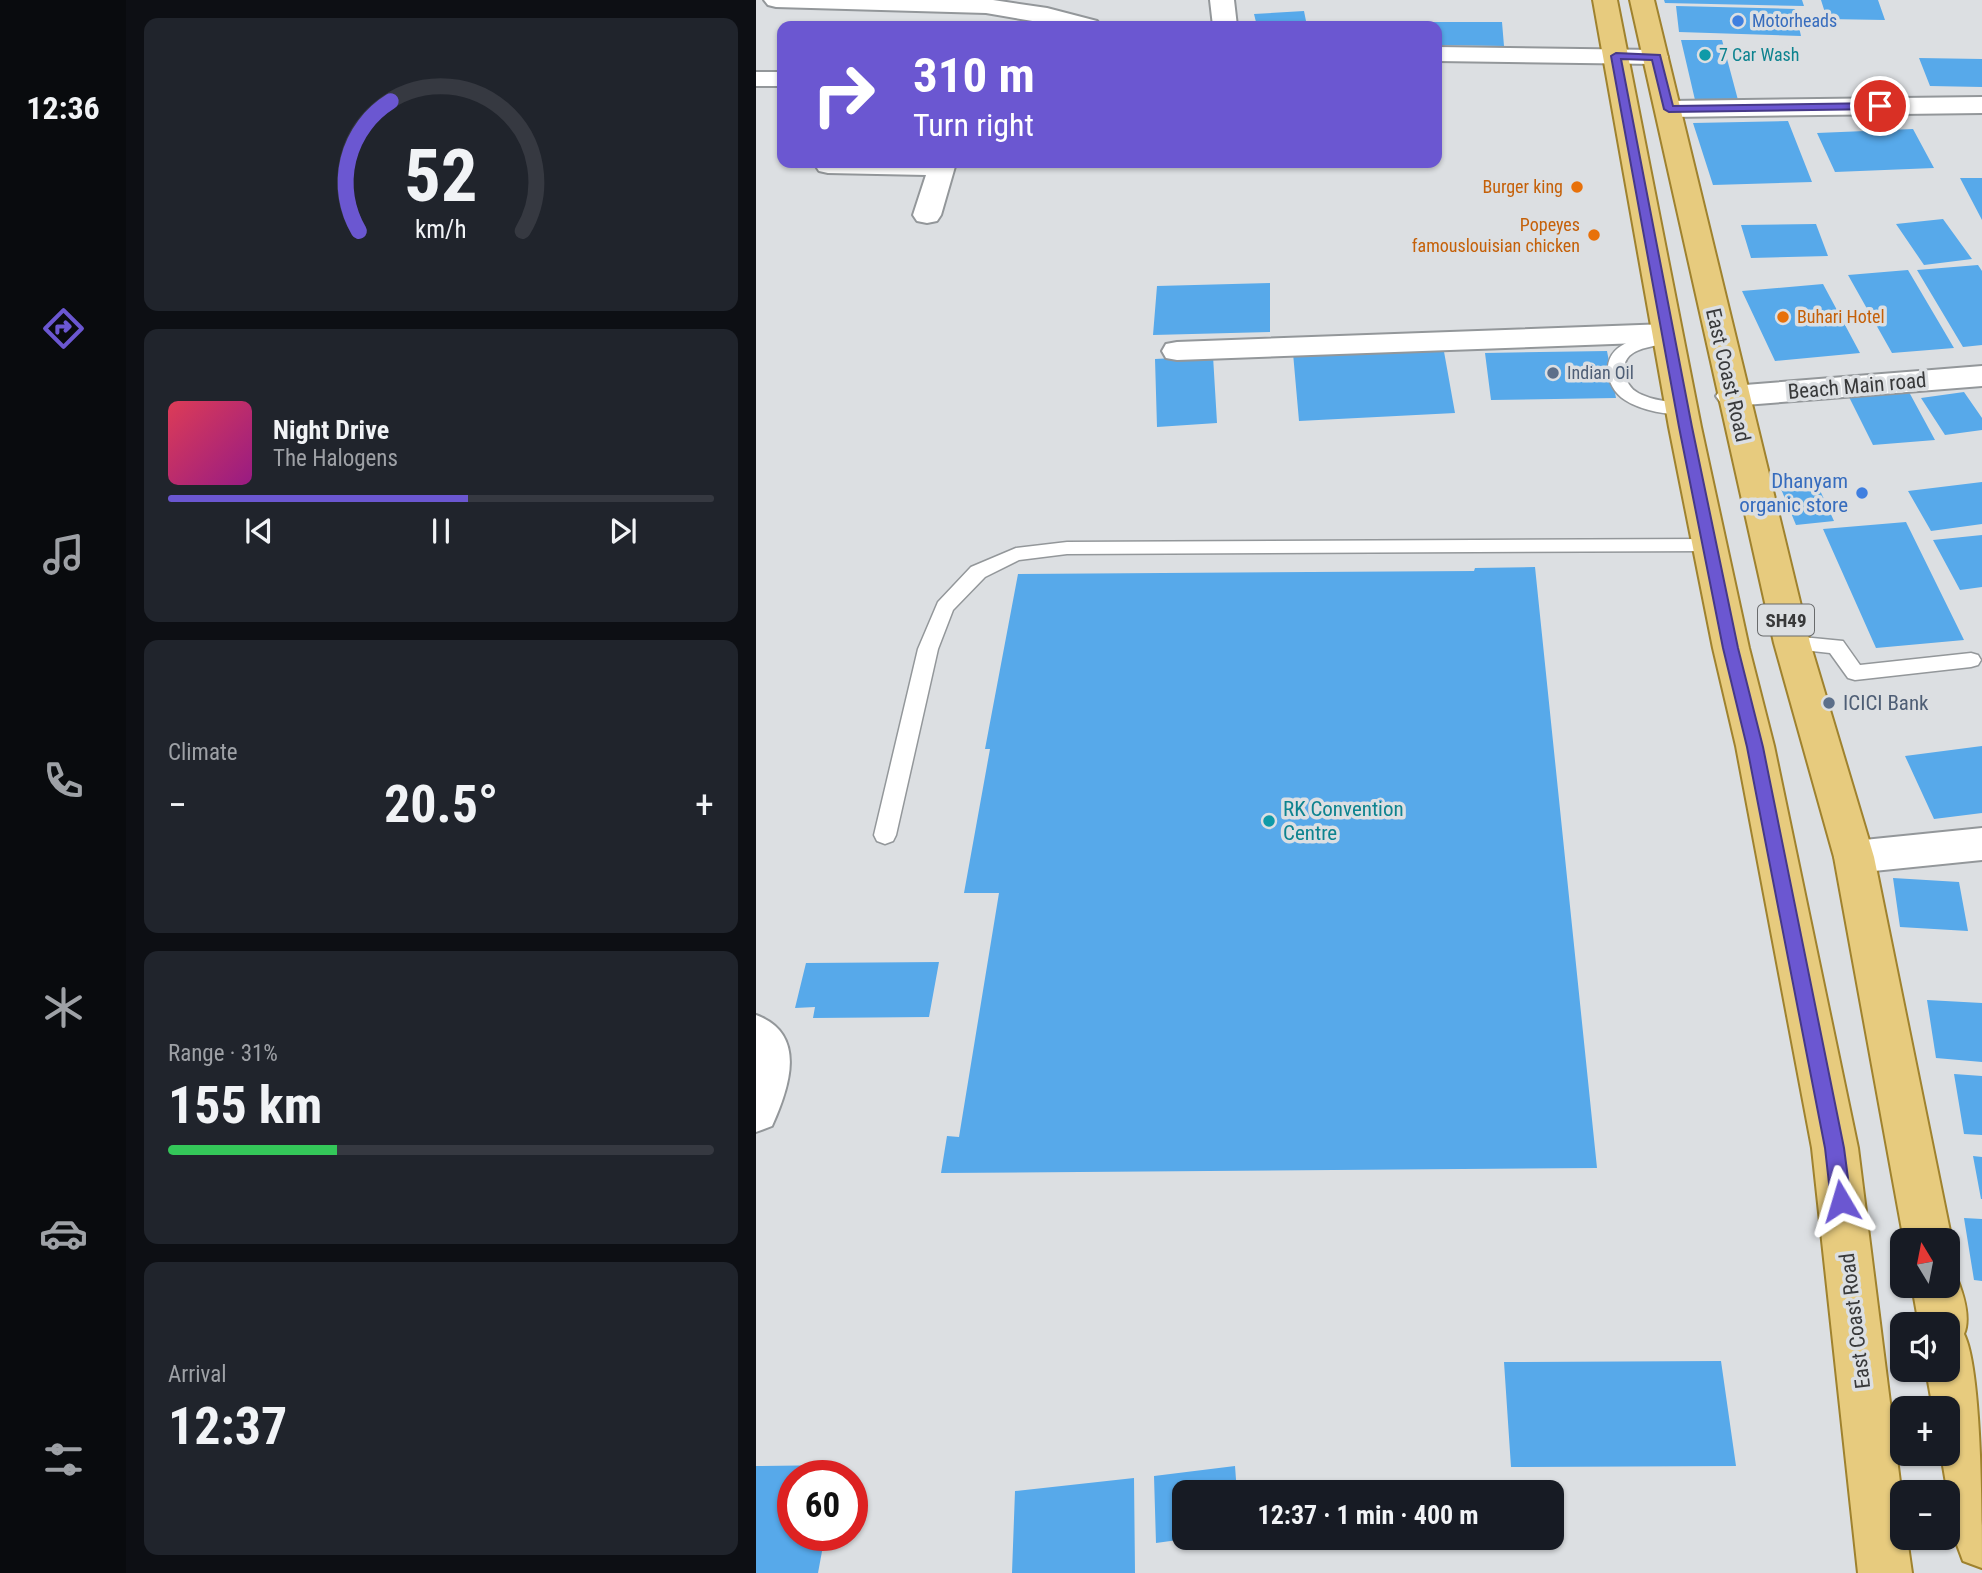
<!DOCTYPE html>
<meta charset="utf-8">
<style>
:root{--surface:#171b24;--page:#20242c;--text:#f1f3f6;--muted:#9ea1a6;--line:#363941;--accent:#6b57d1}
body{margin:0;font-family:"Roboto Condensed",sans-serif;background:var(--page);color:var(--text);height:100vh;display:flex;flex-direction:column;font-size:26px;white-space:nowrap}
*{box-sizing:border-box;margin:0}
p{font-size:23px;color:var(--muted)}
.icon{flex:none;width:38px;height:38px;fill:none;stroke:currentColor;stroke-width:2;stroke-linecap:round;stroke-linejoin:round}
.map{position:relative;flex:1;overflow:hidden}
.sheet{display:flex;flex-direction:column;gap:18px;padding:18px;background:#0d0f14;width:630px}
.sheet>*{flex:none}
.banner{position:absolute;left:21px;top:21px;width:665px;height:147px;border-radius:14px;box-shadow:0 2px 5px #0004;background:#6b57d1;color:#fff;overflow:hidden}
.needle{width:46px;rotate:350deg}
.fabs{position:absolute;left:1134px;top:1228px;display:grid;gap:14px}
.fabs a{display:grid;place-items:center;width:70px;height:70px;border-radius:14px;background:var(--surface);box-shadow:0 2px 5px #0004;font-size:35px}
.speed{position:absolute;left:21px;top:1460px;display:flex;gap:14px;font-size:35px;font-weight:700;text-align:center}
.speed>*{display:grid;place-content:center;width:91px;height:91px;border-radius:50%;background:var(--surface);box-shadow:0 2px 5px #0004;line-height:1}
.speed .limit{border:10px solid #d22;background:#fff;color:#111}
.pin{position:absolute;display:grid;place-items:center;width:60px;height:60px;color:#fff;margin:-30px;border:4px solid #fff;border-radius:50%;box-shadow:0 2px 7px #0007}
.me{position:absolute;width:77px;margin:-38px;rotate:353deg;stroke-linejoin:round;filter:drop-shadow(0 0 5px #0008)}
.turn{display:flex;align-items:center;gap:24px;height:147px;padding:0 21px;font-size:32px}
.turn .icon{width:91px;height:91px;stroke-width:2.5}
.turn b{display:block;font-size:49px;line-height:60px}
.big{font-size:52px;font-weight:700;line-height:1.1}
.sheet .tile{flex:1;display:flex;flex-direction:column;justify-content:center;gap:10px;min-width:0;padding:0 24px;border-radius:14px;background:var(--page)}
.sheet .dial{align-items:center;gap:0}
.dial svg{height:182px;overflow:visible;fill:none;stroke:var(--line);stroke-width:7;stroke-linecap:round;text-anchor:middle}
.dial text{fill:var(--text);stroke:none}
.song{display:flex;align-items:center;gap:21px}
.cover{width:84px;height:84px;border-radius:10px;background:linear-gradient(135deg,hsl(350 70% 55%),hsl(310 70% 35%))}
.played{height:7px;border-radius:4px;background:linear-gradient(90deg,var(--accent) 55%,var(--line) 55%)}
.keys{display:flex;justify-content:space-around;direction:ltr}
.heat{display:flex;justify-content:space-between;align-items:center;font-size:38px;direction:ltr}
.charge{height:10px;border-radius:5px;background:linear-gradient(90deg,#34c759 31%,var(--line) 0)}
.trip{position:absolute;left:416px;top:1480px;width:392px;height:70px;border-radius:14px;background:var(--surface);box-shadow:0 2px 5px #0004;font-weight:700;line-height:70px;text-align:center}
main{display:flex;flex:1;min-height:0}
.tab-bar{display:flex;flex-direction:column;width:126px;justify-content:space-around;align-items:center;background:#090b0e;color:var(--muted)}
.tab-bar .icon{width:49px;height:49px}
.tab-bar .selected{color:var(--accent)}
.tab-bar b{font-size:32px;color:var(--text)}
.map>svg:first-child{display:block}
</style>
<main>
<nav class="tab-bar">
<b>12:36</b>
<svg class="icon selected" aria-label="directions" viewBox="0 0 24 24"><path d="M12 3l9 9-9 9-9-9zM9 14v-3h6M13 9l2 2-2 2"/></svg>
<svg class="icon" aria-label="music" viewBox="0 0 24 24"><path d="M9 18V5l10-2v13"/><circle cx="6" cy="18" r="3"/><circle cx="16" cy="16" r="3"/></svg>
<svg class="icon" aria-label="phone" viewBox="0 0 24 24"><path d="M5 4h4l2 5-3 2q2 4 5 5l2-3 5 2v4C11 20 4 13 5 4z"/></svg>
<svg class="icon" aria-label="climate" viewBox="0 0 24 24"><path d="M12 3v18M4 7l16 10M4 17L20 7"/></svg>
<svg class="icon" aria-label="car" viewBox="0 0 24 24"><path d="M5 17H2v-5l4-1 3-4h7l3 4 3 1v5h-3M9 17h6M6 11h13"/><circle cx="7" cy="17" r="2"/><circle cx="17" cy="17" r="2"/></svg>
<svg class="icon" aria-label="filters" viewBox="0 0 24 24"><path d="M4 7h16M4 17h16"/><circle cx="9" cy="7" r="2"/><circle cx="15" cy="17" r="2"/></svg>
</nav>
<section class="sheet">
<div class="tile dial"><svg viewBox="0 0 100 80">
<path d="M14 69A42 42 0 1 1 86 69"/>
<path d="M14 69A42 42 0 0 1 28 12" stroke="#6b57d1"/>
<text x="50" y="56" font-size="32" font-weight="700">52</text>
<text x="50" y="72" font-size="11">km/h</text>
</svg></div>
<div class="tile">
<div class="song"><i class="cover"></i><div><b>Night Drive</b><p>The Halogens</p></div></div>
<div class="played"></div>
<div class="keys"><svg class="icon" aria-label="previous" viewBox="0 0 24 24"><path d="M18 5L8 12l10 7zM5 5v14"/></svg><svg class="icon" aria-label="pause" viewBox="0 0 24 24"><path d="M8 5v14M16 5v14"/></svg><svg class="icon" aria-label="next" viewBox="0 0 24 24"><path d="M6 5l10 7-10 7zM19 5v14"/></svg></div>
</div>
<div class="tile"><p>Climate</p>
<div class="heat"><a>−</a><b class="big">20.5°</b><a>+</a></div>
</div>
<div class="tile"><p>Range · 31%</p><b class="big">155 km</b><div class="charge"></div></div>
<div class="tile"><p>Arrival</p><b class="big">12:37</b></div>
</section>
<div class="map">
<svg width="1226" height="1573" viewBox="0 0 1226 1573">
<rect width="100%" height="100%" fill="#dcdfe2"/>
<!-- building -->
<path fill="#57a9ea" d="M 908,0 L 1046,0 L 1048,6 L 909,3 Z
M 1065,0 L 1122,0 L 1129,20 L 1071,19 Z
M 920,6 L 1039,9 L 1045,36 L 923,32 Z
M 548,11 L 551,26 L 501,26 L 498,14 Z
M 654,22 L 746,22 L 748,46 L 681,45 L 681,26 L 654,26 Z
M 925,40 L 966,40 L 982,100 L 939,100 Z
M 1163,58 L 1226,59 L 1226,87 L 1174,86 Z
M 1032,121 L 1056,182 L 957,185 L 937,123 Z
M 1157,129 L 1178,168 L 1079,172 L 1061,133 Z
M 1204,178 L 1226,178 L 1226,220 Z
M 1187,219 L 1216,259 L 1168,265 L 1140,224 Z
M 1060,224 L 1072,256 L 995,258 L 985,225 Z
M 1222,265 L 1226,271 L 1226,345 L 1207,347 L 1161,270 Z
M 1152,270 L 1198,348 L 1136,353 L 1092,275 Z
M 514,283 L 514,332 L 397,335 L 401,286 Z
M 1067,284 L 1104,353 L 1019,361 L 986,291 Z
M 687,346 L 699,413 L 543,421 L 537,353 Z
M 851,351 L 860,398 L 735,400 L 729,353 Z
M 457,356 L 461,423 L 401,427 L 399,359 Z
M 1153,392 L 1179,440 L 1117,445 L 1093,397 Z
M 1208,392 L 1226,418 L 1226,430 L 1189,435 L 1165,398 Z
M 1226,482 L 1226,524 L 1175,531 L 1152,491 Z
M 1062,486 L 1078,521 L 1040,525 L 1025,489 Z
M 1150,522 L 1208,640 L 1120,648 L 1067,529 Z
M 1226,535 L 1226,587 L 1204,590 L 1177,540 Z
M 779,567 L 841,1168 L 185,1173 L 191,1136 L 203,1137 L 243,893 L 208,893 L 234,749 L 229,749 L 262,574 L 718,571 L 719,568 Z
M 1226,746 L 1226,813 L 1178,819 L 1149,756 Z
M 1137,878 L 1203,882 L 1212,931 L 1144,927 Z
M 183,962 L 173,1017 L 57,1018 L 59,1007 L 39,1008 L 50,963 Z
M 1171,1000 L 1226,1003 L 1226,1062 L 1180,1058 Z
M 1198,1074 L 1226,1076 L 1226,1135 L 1208,1134 Z
M 1217,1156 L 1226,1157 L 1226,1199 L 1225,1199 Z
M 1208,1218 L 1226,1219 L 1226,1281 L 1218,1280 Z
M 965,1361 L 980,1466 L 755,1467 L 748,1362 Z
M 81,1465 L 79,1475 L 37,1475 L 37,1535 L 69,1535 L 62,1573 L 0,1573 L 0,1466 Z
M 479,1466 L 481,1493 L 429,1493 L 429,1539 L 400,1543 L 398,1476 Z
M 378,1478 L 379,1573 L 256,1573 L 259,1491 Z"/>
<g fill="none" stroke-linecap="round" stroke-linejoin="round">
<!-- service casing -->
<g stroke="#93979a" stroke-width="3">
<path id="service" d="M 912,333 L 918,334 L 920,338 L 918,342 C 897,347 860,347 870,378 C 873,388 880,393 889,396 C 903,402 918,401 932,405 L 935,409 L 932,413 C 915,417 884,410 869,400 C 850,388 844,359 865,346 C 878,337 897,336 912,333 Z
M 954,539 L 961,540 L 963,545 L 961,550 L 954,551 L 311,554 L 263,560 L 229,577 L 197,610 L 182,649 L 140,835 L 137,841 L 129,844 L 121,841 L 118,835 L 162,649 L 182,602 L 215,567 L 260,548 L 311,542 Z
M 1036,636 L 1087,641 L 1104,665 L 1215,653 L 1222,655 L 1225,660 L 1222,665 L 1215,667 L 1099,680 L 1092,678 L 1074,653 L 1029,648 L 1026,643 L 1029,638 Z"/>
</g>
<!-- minor casing -->
<g stroke="#93979a" stroke-width="4">
<path id="minor" d="M 8,0 L 237,0 L 291,8 L 341,21 L 345,26 L 306,26 L 230,13 L 20,7 L 12,5 Z
M 454,0 L 478,0 L 481,26 L 457,26 Z
M 681,47 L 900,50 L 909,52 L 912,57 L 909,62 L 900,64 L 681,61 Z
M 0,72 L 26,72 L 26,86 L 0,86 Z
M 60,163 L 200,163 L 185,215 L 181,221 L 171,223 L 161,221 L 157,215 L 170,175 L 72,173 L 63,171 L 59,165 Z
M 911,324 L 922,327 L 926,333 L 922,339 L 911,342 L 421,360 L 410,358 L 406,351 L 410,344 L 421,342 Z
M 1226,366 L 1226,386 L 976,406 L 965,403 L 960,396 L 965,389 L 976,386 Z
M 1226,828 L 1226,860 L 1098,873 L 1084,868 L 1078,857 L 1084,846 L 1098,841 Z
M 0,1015 C 52,1034 33,1088 16,1126 L 0,1132 Z"/>
</g>
<!-- tertiary casing -->
<g stroke="#93979a" stroke-width="4">
<path id="tertiary" d="M 1226,97 L 1226,113 L 913,117 L 904,114 L 900,109 L 904,104 L 913,101 Z"/>
</g>
<!-- primary casing -->
<g stroke="#9f822e" stroke-width="4">
<path id="primary" d="M 837,0 L 861,0 L 945,427 L 993,648 L 1018,746 L 1102,1148 L 1146,1498 L 1146,1538 L 1151,1538 L 1156,1573 L 1102,1573 L 1056,1148 L 980,746 L 957,648 L 913,427 Z
M 874,0 L 898,0 L 1054,643 L 1118,857 L 1196,1241 L 1192,1250 L 1192,1241 L 1148,1241 L 1078,857 L 1018,643 Z
M 1192,1267 L 1197,1269 C 1205,1287 1216,1315 1208,1334 C 1226,1370 1226,1518 1226,1568 L 1207,1561 L 1200,1542 L 1185,1454 L 1192,1454 L 1192,1409 L 1177,1409 L 1170,1370 L 1192,1370 L 1192,1325 L 1163,1325 L 1156,1286 L 1192,1286 Z"/>
</g>
<!-- service -->
<use href="#service" fill="#fff" fill-rule="evenodd"/>
<!-- minor -->
<use href="#minor" fill="#fff" fill-rule="evenodd"/>
<!-- tertiary -->
<use href="#tertiary" fill="#fff" fill-rule="evenodd"/>
<!-- primary -->
<use href="#primary" fill="#e7cb7e" fill-rule="evenodd"/>
</g>
<!-- route -->
<path fill="#6b57d1" stroke="#463988" stroke-width="2" d="M 860,53 L 904,55 L 917,106 L 1124,103 L 1129,106 L 1124,109 L 913,112 L 908,109 L 896,60 L 865,59 L 936,427 L 982,648 L 1007,747 L 1088,1148 L 1095,1201 L 1092,1207 L 1085,1210 L 1078,1207 L 1075,1201 L 1069,1148 L 991,747 L 967,648 L 923,427 L 855,56 Z"/>
<!-- markers -->
<g fill="#3f7fe0" stroke="#dcdfe2" stroke-width="2.5">
<circle cx="982" cy="21" r="7"/>
<circle cx="1106" cy="493" r="7"/>
</g>
<g fill="#0f9aa8" stroke="#dcdfe2" stroke-width="2.5">
<circle cx="949" cy="55" r="7"/>
<circle cx="513" cy="821" r="7"/>
</g>
<g fill="#e8710a" stroke="#dcdfe2" stroke-width="2.5">
<circle cx="821" cy="187" r="7"/>
<circle cx="838" cy="235" r="7"/>
<circle cx="1027" cy="317" r="7"/>
</g>
<g fill="#5c6f8a" stroke="#dcdfe2" stroke-width="2.5">
<circle cx="797" cy="373" r="7"/>
<circle cx="1073" cy="703" r="7"/>
</g>
<g text-anchor="middle" stroke-width="7" stroke-linejoin="round" paint-order="stroke">
<!-- far-shop labels -->
<g font-size="18" fill="#366cbe" stroke="#dcdfe2" text-anchor="start">
<text x="996" y="27">Motorheads</text>
</g>
<!-- far-culture labels -->
<g font-size="18" fill="#0d838f" stroke="#dcdfe2" text-anchor="start">
<text x="963" y="61">7 Car Wash</text>
</g>
<!-- far-food labels -->
<g font-size="18" fill="#c56008" stroke="#dcdfe2" text-anchor="end">
<text x="807" y="193">Burger king</text>
<text x="824" y="231">Popeyes<tspan x="824" dy="21">famouslouisian chicken</tspan></text>
<text x="1041" y="323" text-anchor="start">Buhari Hotel</text>
</g>
<!-- far-service labels -->
<g font-size="18" fill="#4e5e75" stroke="#dcdfe2" text-anchor="start">
<text x="811" y="379">Indian Oil</text>
</g>
<!-- shield labels -->
<rect fill="#dcdfe2" stroke="#696b6c" stroke-width="2" x="1002" y="604.5" width="56" height="31" rx="5"/>
<g font-size="19" font-weight="bold" fill="#38393a">
<text x="1030" y="627">SH49</text>
</g>
<!-- street labels -->
<g font-size="21" fill="#38393a" stroke="#dcdfe2">
<text transform="translate(972 375) rotate(77)" y="7">East Coast Road</text>
<text transform="translate(1101 386) rotate(-5)" y="7">Beach Main road</text>
<text transform="translate(1099 1321) rotate(-97)" y="7">East Coast Road</text>
</g>
<!-- shop labels -->
<g font-size="21" fill="#366cbe" stroke="#dcdfe2" text-anchor="end">
<text x="1092" y="488">Dhanyam<tspan x="1092" dy="24">organic store</tspan></text>
</g>
<!-- service labels -->
<g font-size="21" fill="#4e5e75" stroke="#dcdfe2" text-anchor="start">
<text x="1087" y="710">ICICI Bank</text>
</g>
<!-- culture labels -->
<g font-size="21" fill="#0d838f" stroke="#dcdfe2" text-anchor="start">
<text x="527" y="816">RK Convention<tspan x="527" dy="24">Centre</tspan></text>
</g>
</g>
</svg>
<div class="fabs">
<a><svg class="needle" viewBox="-14 -14 28 28"><path d="M0-13l5 13h-10z" fill="#e53935"/><path d="M0 13l5-13h-10z" fill="#9ea1a6"/></svg></a>
<a><svg class="icon" aria-label="sound" viewBox="0 0 24 24"><path d="M4 9h4l5-4v14l-5-4H4zM17 9q2 3 0 6"/></svg></a>
<a>+</a>
<a>−</a>
</div>
<div class="speed"><div class="limit">60</div></div>
<div class="pin" style="left:1124px;top:106px;background:#d93025"><svg class="icon" aria-label="arrive" viewBox="0 0 24 24"><path d="M6 21V4h12l-3 4 3 4H6"/></svg></div>
<svg class="me" style="left:1085px;top:1201px" viewBox="-20 -20 40 40"><path d="M0-17L14 15 0 8-14 15z" fill="#6b57d1" stroke="#fff" stroke-width="4"/></svg>
<div class="trip">12:37 · 1 min · 400 m</div>
<div class="banner">
<div class="turn"><svg class="icon" aria-label="right" viewBox="0 0 24 24"><path d="M7 20v-9h11M14 6l5 5-5 5"/></svg><div><b>310 m</b>Turn right</div></div>
</div>
</div>
</main>
